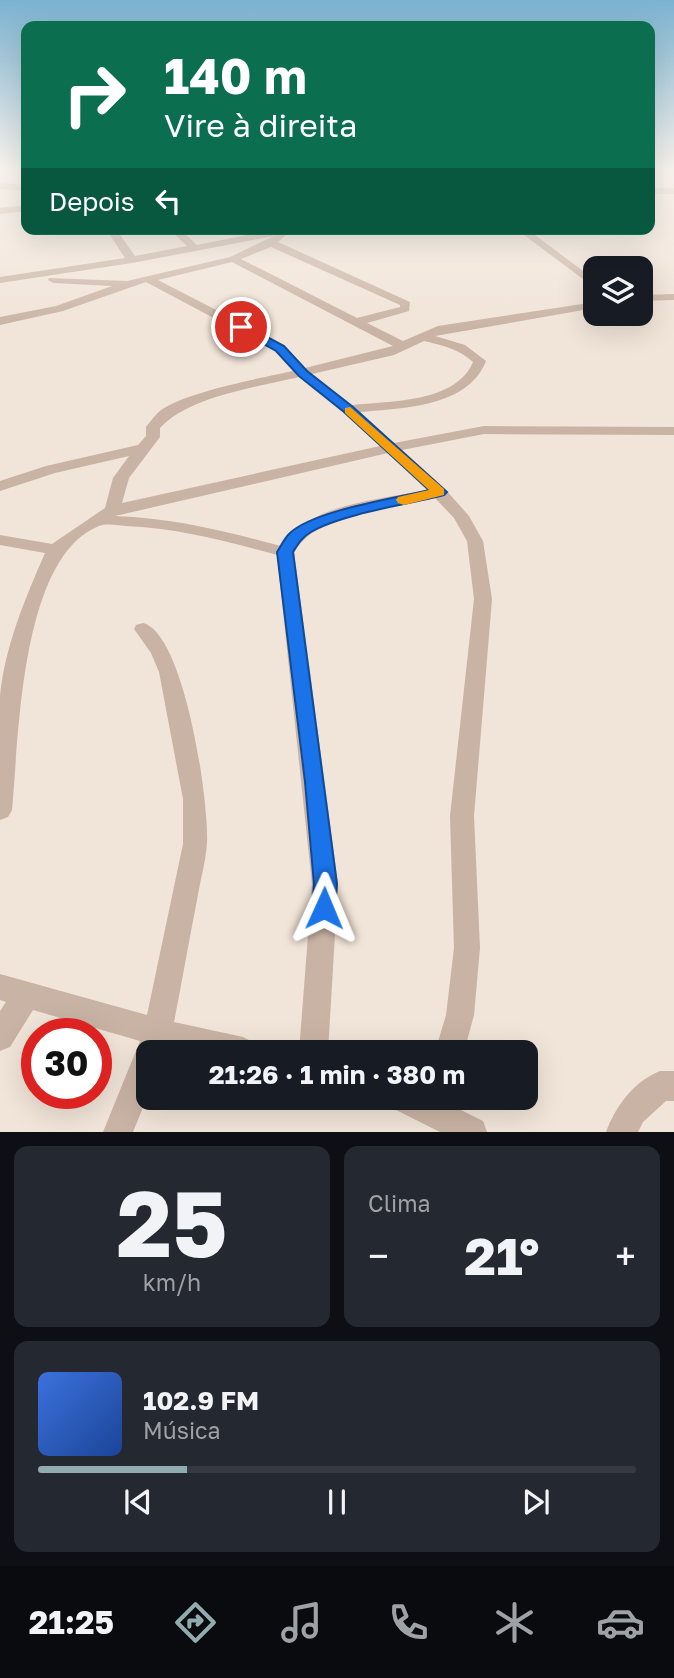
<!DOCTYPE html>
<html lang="pt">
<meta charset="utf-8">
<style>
:root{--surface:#171b24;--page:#242831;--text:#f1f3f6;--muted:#9ea1a6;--line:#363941;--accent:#91acae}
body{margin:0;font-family:"Golos Text",sans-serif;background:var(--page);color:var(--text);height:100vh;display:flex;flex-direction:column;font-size:26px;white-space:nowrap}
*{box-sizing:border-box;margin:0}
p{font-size:23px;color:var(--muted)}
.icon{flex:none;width:38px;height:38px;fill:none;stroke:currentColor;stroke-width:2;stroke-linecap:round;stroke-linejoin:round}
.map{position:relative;height:1132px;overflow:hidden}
.details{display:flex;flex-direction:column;gap:14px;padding:14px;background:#0d0f14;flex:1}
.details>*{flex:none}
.top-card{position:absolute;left:21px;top:21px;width:634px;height:214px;border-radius:14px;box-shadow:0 7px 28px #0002;background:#0b6e4f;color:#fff;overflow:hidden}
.controls{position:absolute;left:583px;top:256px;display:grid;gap:14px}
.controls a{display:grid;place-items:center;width:70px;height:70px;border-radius:14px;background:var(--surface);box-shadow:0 7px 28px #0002;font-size:35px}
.speed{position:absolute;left:21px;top:1018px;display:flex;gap:14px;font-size:35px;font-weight:700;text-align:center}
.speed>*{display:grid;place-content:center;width:91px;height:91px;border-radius:50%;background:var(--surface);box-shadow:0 7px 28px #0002;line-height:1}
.speed .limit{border:10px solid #d22;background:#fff;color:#111}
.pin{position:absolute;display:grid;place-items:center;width:60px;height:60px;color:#fff;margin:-30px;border:4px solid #fff;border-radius:50%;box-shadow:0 2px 7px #0007}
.me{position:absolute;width:77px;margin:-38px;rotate:1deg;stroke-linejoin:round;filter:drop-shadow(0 0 5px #0008)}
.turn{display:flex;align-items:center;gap:24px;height:147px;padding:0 28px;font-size:32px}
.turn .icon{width:91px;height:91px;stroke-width:2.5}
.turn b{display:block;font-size:49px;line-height:60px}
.then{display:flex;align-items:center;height:66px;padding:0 28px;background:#0003;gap:14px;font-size:26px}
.big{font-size:52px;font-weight:700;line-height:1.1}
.details .card{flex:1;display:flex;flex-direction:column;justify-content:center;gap:10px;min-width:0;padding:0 24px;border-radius:14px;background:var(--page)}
.details .dial{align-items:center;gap:0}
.dial b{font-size:91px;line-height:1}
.song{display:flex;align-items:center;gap:21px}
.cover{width:84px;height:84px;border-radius:10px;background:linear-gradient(135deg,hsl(220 70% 55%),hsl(220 70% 35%))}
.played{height:7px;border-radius:4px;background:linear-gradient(90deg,var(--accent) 25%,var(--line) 25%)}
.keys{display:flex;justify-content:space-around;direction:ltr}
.heat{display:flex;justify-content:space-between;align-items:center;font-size:38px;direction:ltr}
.details .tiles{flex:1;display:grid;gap:14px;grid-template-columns:1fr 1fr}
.card:last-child{grid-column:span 2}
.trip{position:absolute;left:136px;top:1040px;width:402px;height:70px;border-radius:14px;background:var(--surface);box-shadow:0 7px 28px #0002;font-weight:700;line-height:70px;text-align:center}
.dock{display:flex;height:112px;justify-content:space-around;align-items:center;background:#090b0e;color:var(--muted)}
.dock .icon{width:49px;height:49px}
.dock .current{color:var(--accent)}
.dock b{font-size:32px;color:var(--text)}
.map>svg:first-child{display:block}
</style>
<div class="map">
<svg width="674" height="1132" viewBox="0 0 674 1132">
<rect width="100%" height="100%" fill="#f1e4d8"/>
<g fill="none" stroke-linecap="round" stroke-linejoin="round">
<!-- minor -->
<path fill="#c9b3a4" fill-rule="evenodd" d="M 0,183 L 26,185 L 26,191 L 0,189 Z
M 649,188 L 674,188 L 674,194 L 649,194 Z
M 26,205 L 26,211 L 0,214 L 0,208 Z
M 106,229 L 116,229 L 135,256 L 187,246 L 169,229 L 180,229 L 197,245 L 278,229 L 293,229 L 278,242 L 410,302 L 409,311 L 367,323 L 403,341 L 438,326 L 595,302 L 595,308 L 435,336 L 465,345 L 486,361 C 468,407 404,408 360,412 L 394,443 L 484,426 L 674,427 L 674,435 L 484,434 L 402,450 L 445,489 L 469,516 L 483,541 L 492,599 L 474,816 L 480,948 L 474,1015 L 464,1052 L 435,1052 L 446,1015 L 454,948 L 450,816 L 474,599 L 467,541 L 454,518 L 435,498 C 390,507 321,510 294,552 L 338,884 L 328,1052 L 299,1052 L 312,884 L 277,555 C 226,541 178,528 125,526 C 117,525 106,523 99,526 C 20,557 19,738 12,810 L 8,817 L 0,820 C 0,779 0,736 0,696 C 5,646 25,599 45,553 L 0,545 L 0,535 L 52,544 L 105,508 L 113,478 L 129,456 L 55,473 L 0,491 L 0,481 L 46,466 L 138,445 L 146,436 L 146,427 C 150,422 155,415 161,410 C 186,392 261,378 293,371 L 276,351 L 146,282 L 63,311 L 0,325 L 0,317 L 56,306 L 112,286 L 53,283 L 48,280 L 49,278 L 127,281 L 230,257 L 274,236 L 132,263 L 0,283 L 0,277 L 125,258 ZM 271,247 L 400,305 L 400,307 L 357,318 L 241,259 ZM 232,262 L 393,346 L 305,368 L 284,345 L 158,280 ZM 424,341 C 442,345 459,349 473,362 C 456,403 390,401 352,405 L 312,374 L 394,355 ZM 299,377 L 344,412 L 380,446 L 122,503 L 129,478 L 160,437 L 160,428 C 189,396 258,387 299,377 ZM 388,453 L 427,490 C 380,500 310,503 281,546 C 225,531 173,518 115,516 Z
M 516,229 L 527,229 L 595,280 L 595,288 Z
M 674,294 L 674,300 L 640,301 L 640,295 Z
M 143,623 C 185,634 209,802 207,842 C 206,861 200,881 197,900 C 189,941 182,981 174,1022 L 243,1037 L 253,1042 L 257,1052 L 181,1052 L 166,1048 L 165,1052 L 149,1052 L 149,1093 L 133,1132 L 103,1132 L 140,1041 L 33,1010 L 10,1047 L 0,1051 L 0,1011 L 6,1002 L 0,1000 L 0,974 L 147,1015 L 183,844 L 183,799 L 159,672 L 151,653 L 134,629 L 136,625 Z
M 660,1071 L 674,1071 L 674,1101 L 666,1101 L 643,1122 L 638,1132 L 606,1132 C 616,1106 633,1082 660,1071 Z
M 388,1097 L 435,1097 L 483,1121 L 487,1132 L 440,1132 L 392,1108 Z"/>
</g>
<!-- sky -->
<linearGradient id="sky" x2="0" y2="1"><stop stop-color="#7bb2d0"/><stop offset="0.52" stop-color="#f9f3ed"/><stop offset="1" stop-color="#f9f3ed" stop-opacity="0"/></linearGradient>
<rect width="674" height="328" fill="url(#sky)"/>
<!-- route -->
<path fill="#1a73e8" stroke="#114b97" stroke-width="2" d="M 237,325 L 245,325 L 284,346 L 307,371 L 353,407 L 447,492 L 444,495 C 409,504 341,514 311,532 C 302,537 298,544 293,552 L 337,884 L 335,908 L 332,915 L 324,919 L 316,915 L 312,908 L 314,884 L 305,782 L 277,552 C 281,546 284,539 289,534 C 311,511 396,498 429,490 L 344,412 L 299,376 L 276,351 L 237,329 Z"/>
<!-- slow -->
<path fill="#f59e0b" d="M 350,407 L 444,489 L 444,495 L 404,505 L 398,503 L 396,500 L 398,497 L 429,490 L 345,413 L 345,408 Z"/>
</svg>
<div class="controls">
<a><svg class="icon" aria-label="layers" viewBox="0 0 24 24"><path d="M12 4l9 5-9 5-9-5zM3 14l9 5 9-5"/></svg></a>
</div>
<div class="speed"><div class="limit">30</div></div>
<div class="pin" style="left:241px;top:327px;background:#d93025"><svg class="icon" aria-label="arrive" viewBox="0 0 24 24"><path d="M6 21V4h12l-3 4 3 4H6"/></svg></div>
<svg class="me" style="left:324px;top:908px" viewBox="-20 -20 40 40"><path d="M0-17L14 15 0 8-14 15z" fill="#1a73e8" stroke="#fff" stroke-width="4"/></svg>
<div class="trip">21:26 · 1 min · 380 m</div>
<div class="top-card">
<div class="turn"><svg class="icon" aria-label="right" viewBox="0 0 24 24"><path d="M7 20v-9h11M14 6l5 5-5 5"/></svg><div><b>140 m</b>Vire à direita</div></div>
<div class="then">Depois<svg class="icon" aria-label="left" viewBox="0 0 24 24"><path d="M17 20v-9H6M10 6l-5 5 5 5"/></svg></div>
</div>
</div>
<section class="details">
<div class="tiles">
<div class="card dial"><b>25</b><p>km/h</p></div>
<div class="card"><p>Clima</p>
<div class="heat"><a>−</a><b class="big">21°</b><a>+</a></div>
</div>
<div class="card">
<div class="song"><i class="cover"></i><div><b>102.9 FM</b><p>Música</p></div></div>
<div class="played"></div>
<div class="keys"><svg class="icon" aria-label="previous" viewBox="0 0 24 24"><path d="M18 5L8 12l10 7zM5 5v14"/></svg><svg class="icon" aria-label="pause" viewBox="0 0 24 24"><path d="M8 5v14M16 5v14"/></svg><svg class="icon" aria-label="next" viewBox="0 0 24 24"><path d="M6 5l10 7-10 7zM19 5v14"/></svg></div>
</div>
</div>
</section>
<nav class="dock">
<b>21:25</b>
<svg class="icon current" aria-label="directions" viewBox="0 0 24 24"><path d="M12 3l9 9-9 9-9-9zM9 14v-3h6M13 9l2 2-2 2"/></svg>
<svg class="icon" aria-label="music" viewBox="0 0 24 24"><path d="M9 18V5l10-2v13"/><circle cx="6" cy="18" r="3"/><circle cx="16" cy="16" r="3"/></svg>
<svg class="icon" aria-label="phone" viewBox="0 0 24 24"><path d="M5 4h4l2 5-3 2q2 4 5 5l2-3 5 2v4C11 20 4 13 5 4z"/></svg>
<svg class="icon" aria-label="climate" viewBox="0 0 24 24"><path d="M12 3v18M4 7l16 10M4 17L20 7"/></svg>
<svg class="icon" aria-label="car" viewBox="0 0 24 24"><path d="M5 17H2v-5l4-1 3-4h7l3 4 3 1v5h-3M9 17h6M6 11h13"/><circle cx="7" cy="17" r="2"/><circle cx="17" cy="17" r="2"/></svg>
</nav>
